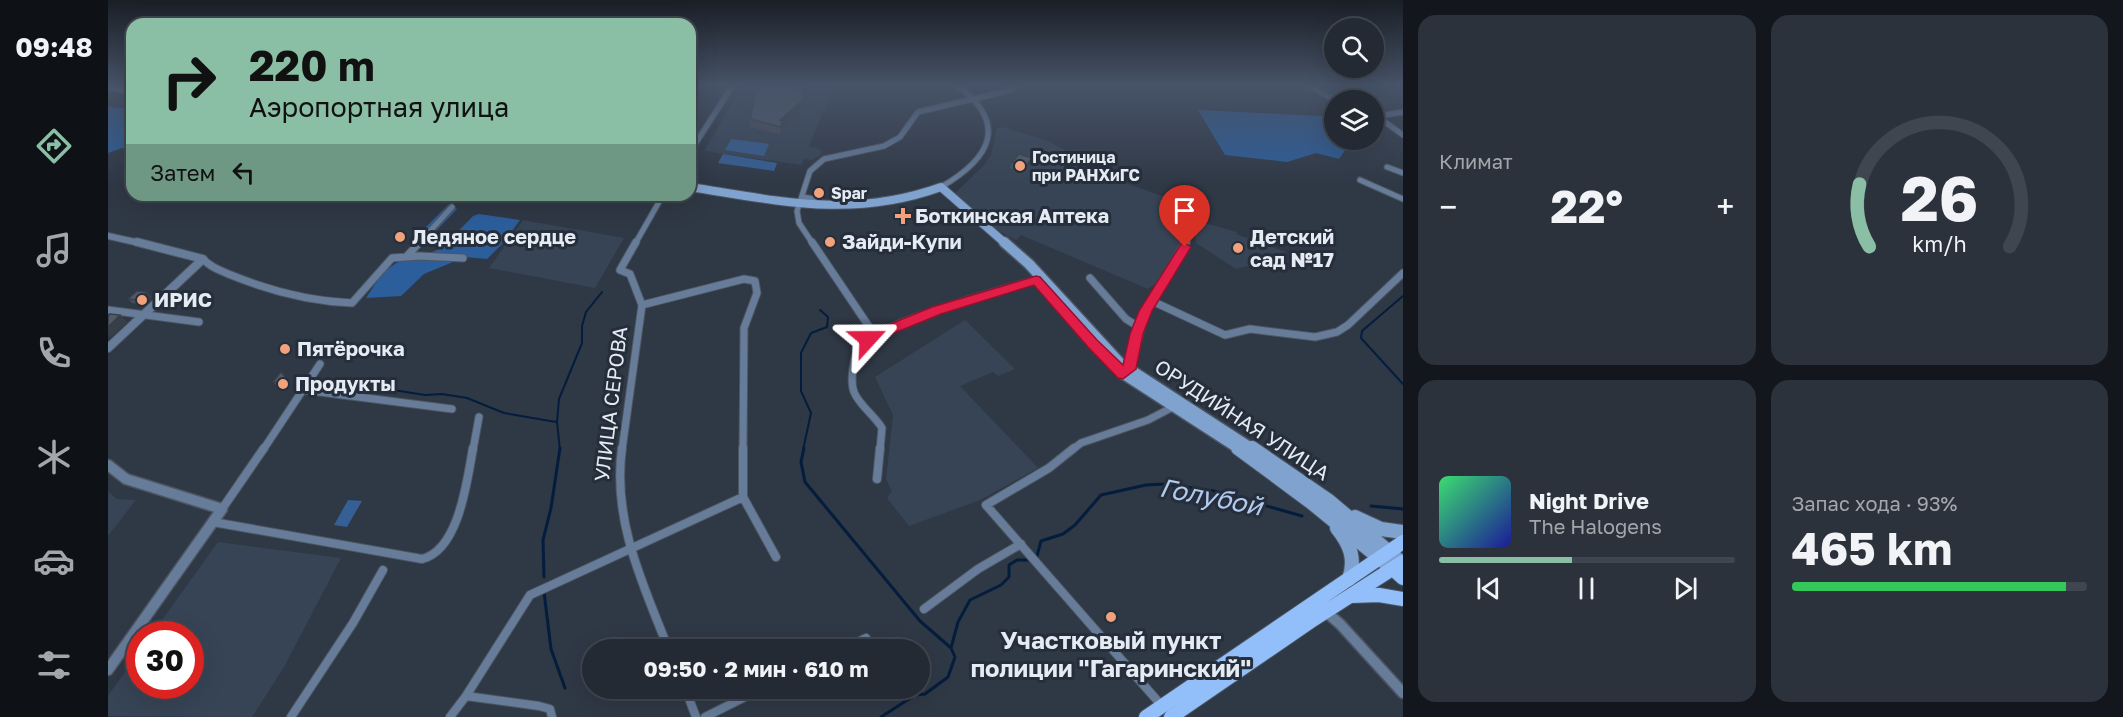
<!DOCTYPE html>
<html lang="ru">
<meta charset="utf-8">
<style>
:root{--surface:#232a34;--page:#2b323c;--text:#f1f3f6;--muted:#a3a7ac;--line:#40464f;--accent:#8abfa5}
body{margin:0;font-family:"Golos Text",sans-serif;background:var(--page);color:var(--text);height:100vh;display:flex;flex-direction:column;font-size:22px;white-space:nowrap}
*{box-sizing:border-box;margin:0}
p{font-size:20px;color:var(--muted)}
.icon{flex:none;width:33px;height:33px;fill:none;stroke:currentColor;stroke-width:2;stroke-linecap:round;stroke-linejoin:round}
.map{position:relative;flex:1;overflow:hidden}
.drawer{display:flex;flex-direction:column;gap:15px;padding:15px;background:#13171d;width:720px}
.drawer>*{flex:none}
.banner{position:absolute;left:18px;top:18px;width:570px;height:183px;border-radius:18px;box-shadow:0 6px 24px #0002,0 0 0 2px var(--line);background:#8abfa5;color:#111;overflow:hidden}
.fabs{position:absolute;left:1216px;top:18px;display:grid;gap:12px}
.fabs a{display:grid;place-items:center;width:60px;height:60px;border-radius:50%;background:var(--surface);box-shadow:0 6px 24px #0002,0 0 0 2px var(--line);font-size:30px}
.speed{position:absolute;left:18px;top:621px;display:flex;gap:12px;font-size:30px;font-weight:700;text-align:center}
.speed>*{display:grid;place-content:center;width:78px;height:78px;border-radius:50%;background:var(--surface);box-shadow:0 6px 24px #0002,0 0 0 2px var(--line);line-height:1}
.speed .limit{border:9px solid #d22;background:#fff;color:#111}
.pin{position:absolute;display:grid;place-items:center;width:51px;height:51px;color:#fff;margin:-62px -26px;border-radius:50% 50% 50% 0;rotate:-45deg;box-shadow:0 0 6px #0007}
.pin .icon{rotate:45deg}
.me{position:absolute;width:66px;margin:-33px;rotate:66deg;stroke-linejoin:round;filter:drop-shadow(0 0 4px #0008)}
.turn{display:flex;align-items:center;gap:21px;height:126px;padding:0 24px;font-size:27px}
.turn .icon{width:78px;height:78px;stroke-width:2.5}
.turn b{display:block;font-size:42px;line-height:51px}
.then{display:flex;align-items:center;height:57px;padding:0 24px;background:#0003;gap:12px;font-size:22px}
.big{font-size:45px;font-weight:700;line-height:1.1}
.drawer .card{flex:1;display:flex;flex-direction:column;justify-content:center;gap:9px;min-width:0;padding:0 21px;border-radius:18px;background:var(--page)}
.drawer .dial{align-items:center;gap:0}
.dial svg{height:156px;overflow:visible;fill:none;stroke:var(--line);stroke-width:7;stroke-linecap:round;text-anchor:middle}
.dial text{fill:var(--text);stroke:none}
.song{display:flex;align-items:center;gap:18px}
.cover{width:72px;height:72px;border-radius:9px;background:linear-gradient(135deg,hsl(140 70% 55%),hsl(240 70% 35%))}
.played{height:6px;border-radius:3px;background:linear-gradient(90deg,var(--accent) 45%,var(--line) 45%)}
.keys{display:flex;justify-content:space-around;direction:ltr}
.heat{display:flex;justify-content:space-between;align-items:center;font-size:33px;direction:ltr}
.charge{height:9px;border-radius:4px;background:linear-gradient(90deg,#34c759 93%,var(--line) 0)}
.drawer .tiles{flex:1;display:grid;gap:15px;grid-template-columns:repeat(2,1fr)}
.trip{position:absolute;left:474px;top:639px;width:348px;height:60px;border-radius:30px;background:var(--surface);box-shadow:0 6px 24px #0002,0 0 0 2px var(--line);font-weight:700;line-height:60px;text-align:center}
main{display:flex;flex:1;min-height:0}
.dock{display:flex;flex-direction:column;width:108px;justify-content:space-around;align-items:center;background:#0e1115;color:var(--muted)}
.dock .icon{width:42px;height:42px}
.dock .current{color:var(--accent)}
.dock b{font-size:27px;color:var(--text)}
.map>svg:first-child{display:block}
</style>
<main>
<nav class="dock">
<b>09:48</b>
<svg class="icon current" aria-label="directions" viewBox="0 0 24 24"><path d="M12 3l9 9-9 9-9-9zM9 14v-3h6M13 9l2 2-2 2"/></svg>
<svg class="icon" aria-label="music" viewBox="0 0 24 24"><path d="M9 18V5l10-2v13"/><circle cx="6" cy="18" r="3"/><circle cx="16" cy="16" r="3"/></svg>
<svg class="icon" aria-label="phone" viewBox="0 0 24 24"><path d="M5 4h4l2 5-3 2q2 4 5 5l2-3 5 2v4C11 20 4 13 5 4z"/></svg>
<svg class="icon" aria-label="climate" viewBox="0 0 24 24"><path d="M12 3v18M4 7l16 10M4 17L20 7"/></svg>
<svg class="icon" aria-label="car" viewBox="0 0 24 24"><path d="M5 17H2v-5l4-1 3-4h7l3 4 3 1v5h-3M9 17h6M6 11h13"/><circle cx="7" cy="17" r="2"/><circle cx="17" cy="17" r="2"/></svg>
<svg class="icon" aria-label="filters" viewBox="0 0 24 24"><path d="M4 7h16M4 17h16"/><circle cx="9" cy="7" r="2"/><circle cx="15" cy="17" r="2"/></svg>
</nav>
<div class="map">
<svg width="1295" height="717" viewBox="0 0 1295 717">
<rect width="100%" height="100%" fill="#2f3845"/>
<!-- built -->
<path fill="#374455" d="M 635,85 L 675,85 L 724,91 L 701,146 L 712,149 L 714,154 L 704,160 L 696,159 L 693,165 L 596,151 Z
M 895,127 L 940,141 L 965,155 L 957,161 L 1062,199 L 1076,236 L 1064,263 L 1051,281 L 1040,289 L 913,235 L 908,240 L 880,225 L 845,195 L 877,164 L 883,155 L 889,128 Z
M 415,220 L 477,231 L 516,238 L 487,288 L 381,268 Z
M 1086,220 L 1129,232 L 1128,234 L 1178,252 L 1177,256 L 1128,269 L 1088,243 Z
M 857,320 L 907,369 L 890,376 L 885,372 L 852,386 L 930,468 L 872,500 L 801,526 L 779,498 L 784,491 L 778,479 L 785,415 L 767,377 Z
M 0,491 L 9,499 L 28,500 L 0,536 Z
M 110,542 L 233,558 L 176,667 L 144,717 L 0,716 L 0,696 L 31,652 L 32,686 L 82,686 L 82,634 L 44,634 Z"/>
<!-- green -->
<path fill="#355f95" d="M 623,139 L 661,144 L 656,156 L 617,150 Z
M 615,154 L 669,163 L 666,171 L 610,163 Z
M 240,500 L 254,501 L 239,527 L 226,525 Z"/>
<!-- forest -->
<path fill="#2c5e9c" d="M 0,107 L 24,109 L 24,128 L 20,132 L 24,134 L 24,151 L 14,148 L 0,153 Z
M 1090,110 L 1215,116 L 1227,126 L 1227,140 L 1244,140 L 1231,159 L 1208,153 L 1179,162 L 1117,155 Z
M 341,204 L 349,209 L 319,240 L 337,245 L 365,216 L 371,214 L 412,220 L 396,242 L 379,259 L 357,257 L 316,274 L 293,296 L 258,298 L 275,272 L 293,260 L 307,260 L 335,247 L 317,241 L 302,243 Z"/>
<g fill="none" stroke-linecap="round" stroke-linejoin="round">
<!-- stream-far1 -->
<path stroke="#041d3d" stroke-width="2" d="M 1295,296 L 1254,331 L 1253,338 L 1295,384
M 218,382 L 262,393 L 273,388 L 317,395 L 334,394 L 359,398 L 396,413 L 448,422
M 452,450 L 449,422 L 451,399 L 474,343 L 474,326 L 478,312 L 494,292
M 695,450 L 703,413 L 693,391 L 693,353 L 703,333 L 719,327 L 720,317 L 712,310"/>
<!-- stream -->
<path stroke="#041d3d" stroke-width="3" d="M 696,448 L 693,462 L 697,482 L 812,621 L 843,648 L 847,657 L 840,677 L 817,694 L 807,695 L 773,717
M 1263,506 L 1295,509
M 926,557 L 929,556 L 933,541 L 955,534 L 967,525 L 993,495 L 1038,485 L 1056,484 L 1106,491 L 1194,516
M 436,577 L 435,540 L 443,508 L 452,448
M 436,592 L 443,649 L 457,688
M 843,648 L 850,622 L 862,600 L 893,585 L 901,577 L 901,565 L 909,560 L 921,560"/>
<!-- minor-far2 casing -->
<g stroke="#4c5561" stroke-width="7">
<path id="minor-far2" d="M 1200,85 L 1227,100
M 1266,114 L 1295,135
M 1271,116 L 1295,112
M 582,152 L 625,85
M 1279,167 L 1295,173
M 1252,180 L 1295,199
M 833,187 C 883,158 901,124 849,85
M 694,197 L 707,199
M 310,244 L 344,207
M 527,244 L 555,195
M 705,244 L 691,223 L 689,211 L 702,171 L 716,159 L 776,146 L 792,137 L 810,112 L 903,90 L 908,85"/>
</g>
<!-- minor-far1 casing -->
<g stroke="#4c5561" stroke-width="9">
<path id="minor-far1" d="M 704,242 L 766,334
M 299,256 L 312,242
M 95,259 C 102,267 113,271 123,275 C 162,291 201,301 244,303 L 284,258 L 311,256 L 355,258
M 982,278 L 1018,319 L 1031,327
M 1044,301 L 1117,335 L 1142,329 L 1207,337 L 1229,332 L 1240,325 L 1295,273
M 534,305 L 636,279 L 647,281 L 649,293 L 636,328 L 635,450
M 0,310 L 91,322
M 196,390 L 344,409
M 155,450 L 212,364
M 365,450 L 371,417
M 514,450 L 534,305 L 522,274 L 512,270 L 528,242
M 772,450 L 774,428 C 767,416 751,405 746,392 C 742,382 745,355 752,347 C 769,323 894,290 928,280
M 964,450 L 973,443 L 1040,420 L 1065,407"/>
</g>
<!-- minor casing -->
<g stroke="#4c5561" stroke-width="10">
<path id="minor" d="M 514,448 C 504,520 535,585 561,650
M 635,448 L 635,497 L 668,557
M 966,448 L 941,468 L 878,505 L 1054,706
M 769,479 L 772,448
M 114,509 L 156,448
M 105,522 L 314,559 C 351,550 359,481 365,448
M 816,609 L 870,569 L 913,544
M 734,650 L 758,638
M 577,688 L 588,717
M 358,696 L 431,706 L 442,709 L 444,717
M 183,717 L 245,623 L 275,570
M 342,717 L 358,696 L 422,595 L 635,497
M 597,717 L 655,688"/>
</g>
<!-- tertiary-far2 casing -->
<g stroke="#4c5561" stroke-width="8">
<path id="tertiary-far2" d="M 0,236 L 36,244
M 1077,244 L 1078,240"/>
</g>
<!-- tertiary-far1 casing -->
<g stroke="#4c5561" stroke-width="10">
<path id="tertiary-far1" d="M 0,348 L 95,259 L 29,242
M 1018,372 L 1024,363 L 1035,317 L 1078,242"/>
</g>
<!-- tertiary casing -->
<g stroke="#4c5561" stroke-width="13">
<path id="tertiary" d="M 0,465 L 18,479 L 114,509 L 0,670
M 1217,611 L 1232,624 L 1295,693"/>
</g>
<!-- secondary-far2 casing -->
<g stroke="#4c5561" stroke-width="10">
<path id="secondary-far2" d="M 0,86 L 24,90
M 582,187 C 672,201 744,219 833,187 L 898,244"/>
</g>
<!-- secondary-far1 casing -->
<g stroke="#4c5561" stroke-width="13">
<path id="secondary-far1" d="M 896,242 L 921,264 L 1012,363 L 1146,450
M 1014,373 L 1133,450"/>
</g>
<!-- secondary casing -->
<g stroke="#4c5561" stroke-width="16">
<path id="secondary" d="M 1130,448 L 1203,502 L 1285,569
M 1144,448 L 1221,501 L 1294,563
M 1247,517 L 1273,529 L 1295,532
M 1229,528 C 1242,544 1248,559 1241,579"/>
</g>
<!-- primary casing -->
<g stroke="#4c5561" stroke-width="16">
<path id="primary" d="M 1285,569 L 1295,578
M 1243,596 L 1271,595 L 1295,599
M 1038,717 L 1295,542
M 1063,717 L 1206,619 L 1295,562"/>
</g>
<!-- minor-far2 -->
<use href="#minor-far2" stroke="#667c99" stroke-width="5"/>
<!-- minor-far1 -->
<use href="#minor-far1" stroke="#667c99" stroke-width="7"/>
<!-- minor -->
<use href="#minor" stroke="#667c99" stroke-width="8"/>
<!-- tertiary-far2 -->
<use href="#tertiary-far2" stroke="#667c99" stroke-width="6"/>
<!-- tertiary-far1 -->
<use href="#tertiary-far1" stroke="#667c99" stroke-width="8"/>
<!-- tertiary -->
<use href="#tertiary" stroke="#667c99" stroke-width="10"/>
<!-- secondary-far2 -->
<use href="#secondary-far2" stroke="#7fa2cf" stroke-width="8"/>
<!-- secondary-far1 -->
<use href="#secondary-far1" stroke="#7fa2cf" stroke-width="10"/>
<!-- secondary -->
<use href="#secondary" stroke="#7fa2cf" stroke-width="14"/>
<!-- primary -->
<use href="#primary" stroke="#92bffa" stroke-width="14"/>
</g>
<!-- wall -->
<path fill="#454d59" d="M 695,90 L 695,97 L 697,98 L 697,106 L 674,127 L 673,135 L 642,127 L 642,119 L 645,107 L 645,99 Z
M 904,162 L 921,165 L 915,173 L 902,168 Z
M 39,292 L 43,297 L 34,305 L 24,303 L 20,299 Z
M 165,382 L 182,382 L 178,387 L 169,386 Z"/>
<!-- shaded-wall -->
<path fill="#383f49" d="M 695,90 L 695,100 L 697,98 L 697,106 L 674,127 L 673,135 L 672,120 Z
M 924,158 L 921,165 L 915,173 L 917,167 Z
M 39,292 L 43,297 L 34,305 L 31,300 Z
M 12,315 L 19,322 L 3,337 L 0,334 L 0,327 Z
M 178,378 L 182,382 L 178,387 L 175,383 Z"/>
<!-- building -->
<path fill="#505a68" stroke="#383f49" stroke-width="1.5" d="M 667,86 L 695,90 L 694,97 L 697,98 L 672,120 L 674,121 L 673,127 L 642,119 L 647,99 L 645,99 L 650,88 Z
M 911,154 L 924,158 L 917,167 L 904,162 Z
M 29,291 L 39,292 L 31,300 L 20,299 Z
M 2,314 L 12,315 L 0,327 L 0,316 Z
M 173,372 L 178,378 L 175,383 L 165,382 Z"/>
<!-- sky -->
<linearGradient id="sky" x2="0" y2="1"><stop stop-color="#1a1f26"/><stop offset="0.46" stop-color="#475368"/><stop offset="1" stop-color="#475368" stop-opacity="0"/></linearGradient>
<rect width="1295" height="185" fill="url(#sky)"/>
<!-- route -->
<path fill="#e11d48" stroke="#92132f" stroke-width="1.5" d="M 1077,243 L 1083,247 L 1044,311 L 1035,334 L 1028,369 L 1015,379 L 1010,378 L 980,347 L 926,285 L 833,314 L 764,342 L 755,342 L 753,339 L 755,335 L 824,307 L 928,276 L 932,277 L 989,340 L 1015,365 L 1022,334 L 1031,311 L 1073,244 Z"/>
<!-- markers -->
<g fill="#f1a17c" stroke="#252e3a" stroke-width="2">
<circle cx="912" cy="166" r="6"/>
<circle cx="711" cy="193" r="6"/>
<path d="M792 207h6v6h6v6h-6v6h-6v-6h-6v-6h6z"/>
<circle cx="292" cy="237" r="6"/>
<circle cx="722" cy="242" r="6"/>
<circle cx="1130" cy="248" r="6"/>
<circle cx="34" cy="300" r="6"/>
<circle cx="177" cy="349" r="6"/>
<circle cx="175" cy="384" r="6"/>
<circle cx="1003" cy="617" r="6"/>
</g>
<g text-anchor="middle" stroke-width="6" stroke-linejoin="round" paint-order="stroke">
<!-- far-poi labels -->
<g font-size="16" font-weight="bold" fill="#e5ebf3" stroke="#252e3a" text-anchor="start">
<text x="924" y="163">Гостиница<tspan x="924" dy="18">при РАНХиГС</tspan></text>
<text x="723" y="199">Spar</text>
</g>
<!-- poi labels -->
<g font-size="20" font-weight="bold" fill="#e5ebf3" stroke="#252e3a" text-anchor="start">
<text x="807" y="223">Боткинская Аптека</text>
<text x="304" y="244">Ледяное сердце</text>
<text x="1142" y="244">Детский<tspan x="1142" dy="23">сад №17</tspan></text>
<text x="734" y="249">Зайди-Купи</text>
<text x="46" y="307">ИРИС</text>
<text x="189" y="356">Пятёрочка</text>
<text x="187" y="391">Продукты</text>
</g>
<!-- street labels -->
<g font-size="20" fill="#e5ebf3" stroke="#252e3a">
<text transform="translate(503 404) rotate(-83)" y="7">УЛИЦА СЕРОВА</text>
<text transform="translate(1134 420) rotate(33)" y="7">ОРУДИЙНАЯ УЛИЦА</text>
</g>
<!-- near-poi labels -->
<g font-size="24" font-weight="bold" fill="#e5ebf3" stroke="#252e3a">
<text x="1003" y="649">Участковый пункт<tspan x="1003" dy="28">полиции "Гагаринский"</tspan></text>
</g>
<!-- near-water labels -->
<g font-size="26" font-style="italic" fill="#b1cbef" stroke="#252e3a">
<text transform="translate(1103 497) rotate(11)" y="9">Голубой</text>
</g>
</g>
</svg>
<div class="fabs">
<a><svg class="icon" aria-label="search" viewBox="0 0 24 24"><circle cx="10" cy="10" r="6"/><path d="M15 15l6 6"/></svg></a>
<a><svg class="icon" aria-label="layers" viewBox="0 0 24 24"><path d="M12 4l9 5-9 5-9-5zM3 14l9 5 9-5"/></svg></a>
</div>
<div class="speed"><div class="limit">30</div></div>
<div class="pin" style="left:1077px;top:247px;background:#d93025"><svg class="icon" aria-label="arrive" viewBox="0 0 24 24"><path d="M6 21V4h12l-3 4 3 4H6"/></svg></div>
<svg class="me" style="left:760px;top:339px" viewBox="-20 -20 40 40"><path d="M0-17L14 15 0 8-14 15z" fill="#e11d48" stroke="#fff" stroke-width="4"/></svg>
<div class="trip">09:50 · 2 мин · 610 m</div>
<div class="banner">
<div class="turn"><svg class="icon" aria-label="right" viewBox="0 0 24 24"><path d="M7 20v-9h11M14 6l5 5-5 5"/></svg><div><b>220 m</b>Аэропортная улица</div></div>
<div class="then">Затем<svg class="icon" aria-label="left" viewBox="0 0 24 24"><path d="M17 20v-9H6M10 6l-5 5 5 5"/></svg></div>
</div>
</div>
<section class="drawer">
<div class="tiles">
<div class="card"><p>Климат</p>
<div class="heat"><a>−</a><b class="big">22°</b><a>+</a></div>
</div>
<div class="card dial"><svg viewBox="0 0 100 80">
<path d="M14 69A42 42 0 1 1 86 69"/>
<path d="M14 69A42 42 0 0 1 9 37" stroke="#8abfa5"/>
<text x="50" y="56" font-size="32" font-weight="700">26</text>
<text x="50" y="72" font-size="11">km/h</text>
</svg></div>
<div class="card">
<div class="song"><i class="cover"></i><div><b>Night Drive</b><p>The Halogens</p></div></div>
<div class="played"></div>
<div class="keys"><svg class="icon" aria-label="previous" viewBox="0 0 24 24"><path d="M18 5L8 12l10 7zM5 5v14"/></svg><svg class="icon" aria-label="pause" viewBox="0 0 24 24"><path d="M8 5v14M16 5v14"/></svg><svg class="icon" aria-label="next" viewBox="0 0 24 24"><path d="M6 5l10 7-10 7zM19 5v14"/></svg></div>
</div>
<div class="card"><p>Запас хода · 93%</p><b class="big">465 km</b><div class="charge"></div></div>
</div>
</section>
</main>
